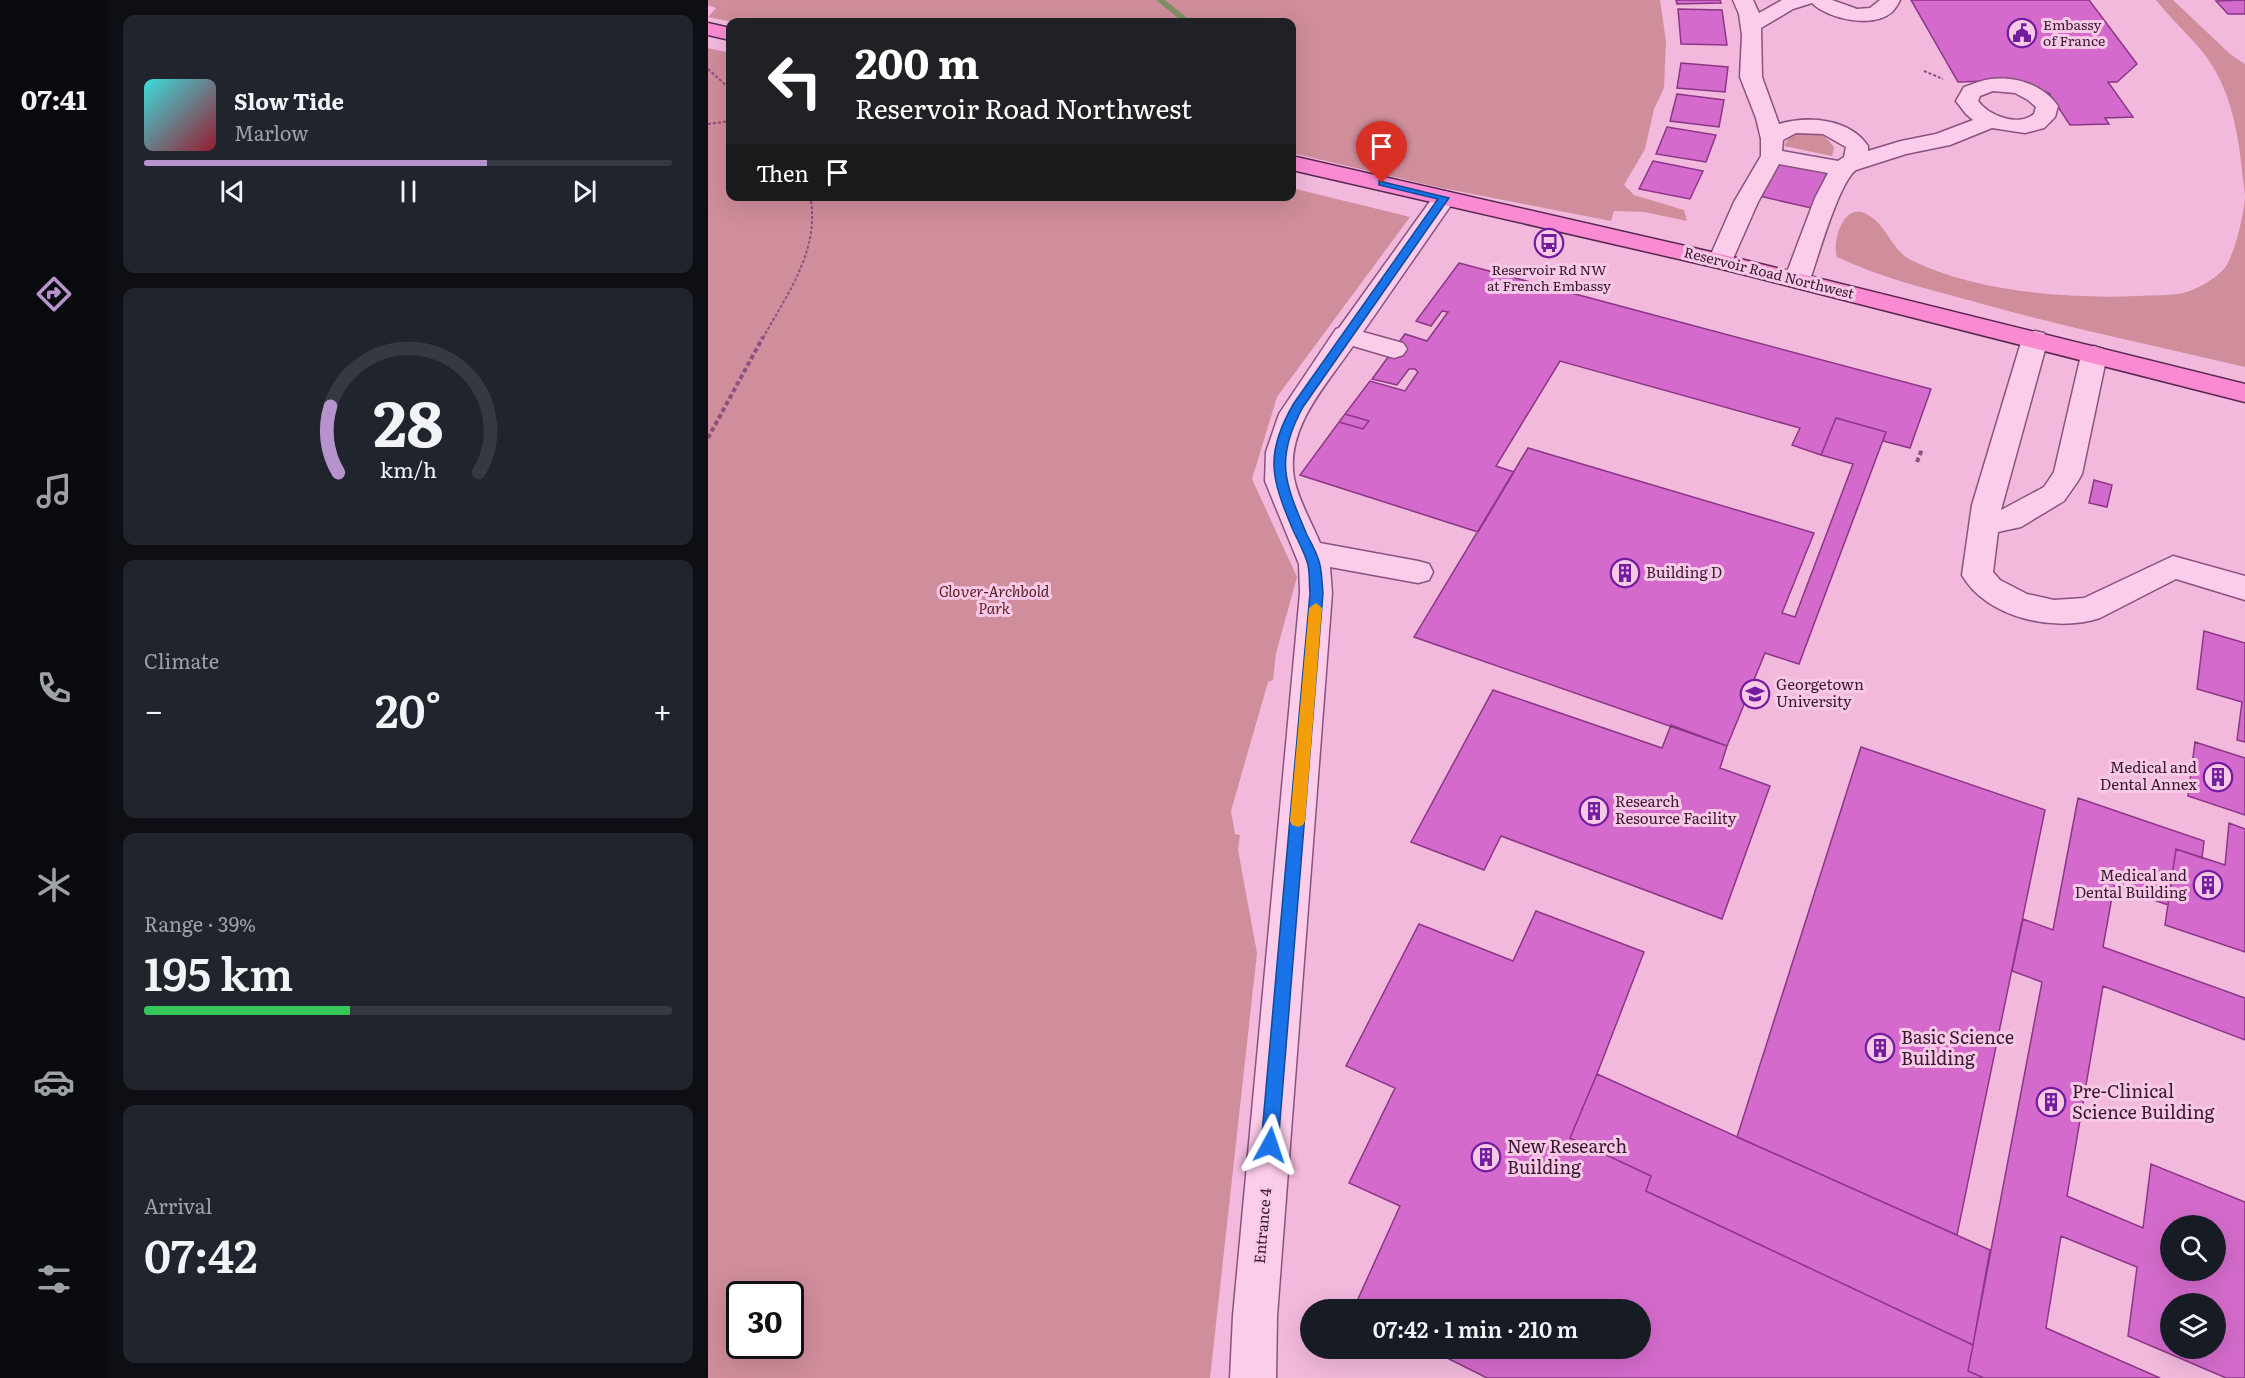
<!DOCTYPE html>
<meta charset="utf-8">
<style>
:root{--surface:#171b24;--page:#20242c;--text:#f1f3f6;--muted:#9ea1a6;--line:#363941;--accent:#b793ce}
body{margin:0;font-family:Literata,serif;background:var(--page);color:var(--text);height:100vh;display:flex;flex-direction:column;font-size:22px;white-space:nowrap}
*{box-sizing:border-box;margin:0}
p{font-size:20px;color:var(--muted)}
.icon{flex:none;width:33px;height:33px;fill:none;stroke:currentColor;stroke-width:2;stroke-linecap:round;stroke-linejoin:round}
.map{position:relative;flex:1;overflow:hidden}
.sheet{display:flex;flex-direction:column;gap:15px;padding:15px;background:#0d0f14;width:600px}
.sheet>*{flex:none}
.top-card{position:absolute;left:18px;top:18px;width:570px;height:183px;border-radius:12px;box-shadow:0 6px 24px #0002;background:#202124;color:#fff;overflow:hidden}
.buttons{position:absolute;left:1452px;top:1215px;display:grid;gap:12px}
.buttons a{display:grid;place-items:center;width:66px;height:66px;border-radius:50%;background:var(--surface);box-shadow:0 6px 24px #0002;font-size:30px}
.speed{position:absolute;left:18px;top:1281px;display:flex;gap:12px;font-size:30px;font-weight:700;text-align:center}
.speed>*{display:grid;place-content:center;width:78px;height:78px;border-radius:50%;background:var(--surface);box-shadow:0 6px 24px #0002;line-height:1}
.speed .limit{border:3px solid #111;border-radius:9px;background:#fff;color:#111}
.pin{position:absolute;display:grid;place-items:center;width:51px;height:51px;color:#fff;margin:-62px -26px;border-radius:50% 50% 50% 0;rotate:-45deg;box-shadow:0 0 6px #0007}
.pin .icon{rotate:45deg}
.me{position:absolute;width:66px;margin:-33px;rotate:5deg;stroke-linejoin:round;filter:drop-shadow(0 0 4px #0008)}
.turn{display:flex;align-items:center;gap:21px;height:126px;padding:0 30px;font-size:27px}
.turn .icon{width:78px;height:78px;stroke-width:2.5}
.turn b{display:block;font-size:42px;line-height:51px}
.then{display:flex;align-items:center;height:57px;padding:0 30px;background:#0003;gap:12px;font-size:22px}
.big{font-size:45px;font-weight:600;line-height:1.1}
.sheet .card{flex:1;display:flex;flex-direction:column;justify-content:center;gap:9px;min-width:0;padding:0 21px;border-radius:12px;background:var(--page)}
.sheet .dial{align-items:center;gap:0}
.dial svg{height:156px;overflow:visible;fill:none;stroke:var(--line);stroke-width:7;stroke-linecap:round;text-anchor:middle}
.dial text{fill:var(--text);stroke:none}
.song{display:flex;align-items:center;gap:18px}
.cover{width:72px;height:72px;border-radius:9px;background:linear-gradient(135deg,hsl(180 70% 55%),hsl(350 70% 35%))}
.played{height:6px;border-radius:3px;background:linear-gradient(90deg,var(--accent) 65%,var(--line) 65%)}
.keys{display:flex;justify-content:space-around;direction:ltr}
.heat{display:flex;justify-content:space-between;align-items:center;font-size:33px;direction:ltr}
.charge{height:9px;border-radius:4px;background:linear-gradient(90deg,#34c759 39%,var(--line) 0)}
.trip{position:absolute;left:592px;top:1299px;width:351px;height:60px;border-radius:30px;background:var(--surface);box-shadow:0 6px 24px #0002;font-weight:600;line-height:60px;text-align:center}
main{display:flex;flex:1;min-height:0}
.dock{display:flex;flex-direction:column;width:108px;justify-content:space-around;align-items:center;background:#090b0e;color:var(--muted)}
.dock .icon{width:42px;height:42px}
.dock .on{color:var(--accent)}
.dock b{font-size:27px;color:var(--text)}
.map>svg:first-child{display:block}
</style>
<main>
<nav class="dock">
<b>07:41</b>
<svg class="icon on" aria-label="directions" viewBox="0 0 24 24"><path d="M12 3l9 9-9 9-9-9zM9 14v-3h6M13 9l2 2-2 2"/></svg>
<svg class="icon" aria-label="music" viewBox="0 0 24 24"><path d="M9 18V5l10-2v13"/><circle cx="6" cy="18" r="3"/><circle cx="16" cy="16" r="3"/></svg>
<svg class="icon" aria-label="phone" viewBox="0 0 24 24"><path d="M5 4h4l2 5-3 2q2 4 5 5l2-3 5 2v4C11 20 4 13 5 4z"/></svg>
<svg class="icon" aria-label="climate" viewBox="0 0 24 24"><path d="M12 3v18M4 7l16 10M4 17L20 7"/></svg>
<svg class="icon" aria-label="car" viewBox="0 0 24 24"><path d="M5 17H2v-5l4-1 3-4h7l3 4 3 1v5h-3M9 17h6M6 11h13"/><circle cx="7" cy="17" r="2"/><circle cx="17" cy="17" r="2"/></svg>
<svg class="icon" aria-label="filters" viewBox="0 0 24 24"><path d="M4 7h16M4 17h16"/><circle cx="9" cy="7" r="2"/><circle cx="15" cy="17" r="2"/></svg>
</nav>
<section class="sheet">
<div class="card">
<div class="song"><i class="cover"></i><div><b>Slow Tide</b><p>Marlow</p></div></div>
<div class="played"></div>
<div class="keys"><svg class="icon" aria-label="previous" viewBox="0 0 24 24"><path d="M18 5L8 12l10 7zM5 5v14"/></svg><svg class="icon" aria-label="pause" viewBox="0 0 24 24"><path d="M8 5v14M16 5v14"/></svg><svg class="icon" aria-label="next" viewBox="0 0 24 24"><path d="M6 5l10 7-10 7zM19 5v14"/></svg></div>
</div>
<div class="card dial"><svg viewBox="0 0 100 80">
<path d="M14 69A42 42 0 1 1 86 69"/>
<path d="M14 69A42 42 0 0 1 10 35" stroke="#b793ce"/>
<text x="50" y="56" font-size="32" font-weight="700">28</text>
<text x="50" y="72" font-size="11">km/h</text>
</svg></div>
<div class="card"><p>Climate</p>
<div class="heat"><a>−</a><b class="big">20°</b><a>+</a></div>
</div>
<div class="card"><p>Range · 39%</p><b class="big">195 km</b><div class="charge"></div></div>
<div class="card"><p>Arrival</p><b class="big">07:42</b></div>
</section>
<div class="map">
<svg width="1537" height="1378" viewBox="0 0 1537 1378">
<rect width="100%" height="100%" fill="#f2b9dd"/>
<!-- green -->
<path fill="#d08d9b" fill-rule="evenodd" d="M 0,0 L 952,0 L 958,42 L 956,88 L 946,109 L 937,149 L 916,185 L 926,195 L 976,210 L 979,221 L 936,212 L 906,211 L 903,221 L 729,187 L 584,153 L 584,22 L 25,22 L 0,17 L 8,8 L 0,5 Z
M 1448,0 L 1465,0 L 1522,54 L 1537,64 L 1537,195 C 1531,145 1528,97 1497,55 C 1482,36 1463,19 1448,0 Z
M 0,48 L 22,53 L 22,196 L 584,196 L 584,188 L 702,217 L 569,397 L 544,479 L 589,577 L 568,653 L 565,680 L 560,682 L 523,811 L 527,834 L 532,835 L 530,850 L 549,953 L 502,1378 L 0,1378 ZM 32,1294 L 82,1294 L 82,1346 L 32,1346 Z
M 1091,132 C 1107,132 1118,133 1126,148 L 1124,156 L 1076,146 L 1083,134 Z
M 1537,197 L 1537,367 C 1445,345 1351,326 1260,300 C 1216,288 1171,277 1129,257 C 1124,243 1134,204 1156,213 C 1179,222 1182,250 1203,260 C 1267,292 1360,299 1430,296 C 1445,295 1461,296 1475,293 C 1488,290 1505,280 1515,270 C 1526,259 1536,214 1537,197 Z"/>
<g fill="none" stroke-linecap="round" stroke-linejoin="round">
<!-- stream -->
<path fill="#7e8f65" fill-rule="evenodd" d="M 448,0 L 457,0 L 484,22 L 475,22 Z"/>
</g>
<!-- building -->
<path fill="#d46bcc" stroke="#8b3686" stroke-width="1.5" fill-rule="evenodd" d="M 968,0 L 1012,0 L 1013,3 L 969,4 Z
M 1203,0 L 1381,0 L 1429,64 L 1409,82 L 1400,82 L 1425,117 L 1397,118 L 1401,124 L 1362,125 L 1341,93 L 1306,80 L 1250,82 Z
M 1537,0 L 1537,14 L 1520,14 L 1508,1 Z
M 970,9 L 1014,10 L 1019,45 L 973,44 Z
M 973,63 L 1020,67 L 1017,92 L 969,88 Z
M 969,94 L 1016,100 L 1011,127 L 962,121 Z
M 959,127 L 1008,135 L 998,162 L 948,154 Z
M 945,161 L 995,171 L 982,199 L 931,189 Z
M 1067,162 L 1119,173 L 1103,208 L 1051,196 Z
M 751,263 L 1223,389 L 1202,448 L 1175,441 L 1178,432 L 1128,418 L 1113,455 L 1084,445 L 1092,428 L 852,361 L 788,466 L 806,472 L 770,532 L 592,475 L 631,422 L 655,429 L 661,421 L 637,414 L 662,381 L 697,391 L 710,372 L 707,369 L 701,369 L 689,385 L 664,379 L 697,334 L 719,341 L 740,312 L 734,311 L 723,326 L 708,321 Z
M 637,414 L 661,421 L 655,429 L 631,422 Z
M 1128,418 L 1178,432 L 1091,664 L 1057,653 L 1019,746 L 706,637 L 820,448 L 1106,533 L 1074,613 L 1087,617 L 1145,464 L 1113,455 Z
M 1386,480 L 1404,485 L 1399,507 L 1381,503 Z
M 1496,631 L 1537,643 L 1537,742 L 1529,740 L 1534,702 L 1489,689 Z
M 785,690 L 954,748 L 963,725 L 1019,746 L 1012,768 L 1062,786 L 1014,919 L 793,836 L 776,870 L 703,842 Z
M 1487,742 L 1537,758 L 1537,815 L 1480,796 Z
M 1153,747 L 1337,810 L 1249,1235 L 1029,1137 Z
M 1370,798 L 1496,841 L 1494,858 L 1468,849 L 1460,905 L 1406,886 L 1395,947 L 1537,998 L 1537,1040 L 1395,986 L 1359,1196 L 1435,1228 L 1443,1164 L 1537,1202 L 1537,1378 L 1518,1378 L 1420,1336 L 1429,1267 L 1353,1236 L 1338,1328 L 1452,1378 L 1276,1378 L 1260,1371 L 1334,982 L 1304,971 L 1315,919 L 1345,930 ZM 1462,1226 L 1508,1226 L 1508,1270 L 1462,1270 ZM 1462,1304 L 1508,1304 L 1508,1348 L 1462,1348 Z
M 1521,823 L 1537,829 L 1537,952 L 1457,925 L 1468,849 L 1517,865 Z
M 828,911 L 936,952 L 889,1074 L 862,1138 L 943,1176 L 938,1191 L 1265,1345 L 1260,1371 L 1276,1378 L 779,1378 L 719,1348 L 933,1348 L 933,1310 L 645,1310 L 692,1206 L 641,1183 L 687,1088 L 638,1066 L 711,924 L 805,961 Z
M 889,1074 L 1282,1250 L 1265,1345 L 938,1191 L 943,1176 L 862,1138 Z"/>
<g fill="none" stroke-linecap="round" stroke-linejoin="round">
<!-- minor casing -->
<g stroke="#89527f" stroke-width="3">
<path id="minor" d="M 1025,0 L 1045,0 L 1051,13 L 1074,0 L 1124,0 L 1149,9 L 1162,8 L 1172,0 L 1192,0 C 1190,4 1187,9 1184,12 C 1165,29 1120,19 1104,3 L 1085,9 L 1053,28 L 1054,77 L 1071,124 C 1101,115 1142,119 1160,146 L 1160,151 L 1193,141 L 1228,134 L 1265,120 L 1258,114 L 1248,101 L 1256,87 C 1265,84 1274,80 1283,79 C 1308,76 1336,85 1350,106 L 1347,117 L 1336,128 L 1317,133 L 1284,128 L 1242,145 L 1198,154 L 1148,170 C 1131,182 1110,257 1102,280 L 1098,285 L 1089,288 L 1080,285 L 1076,280 L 1107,198 L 1120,173 L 1071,164 L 1050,202 L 1024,261 L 1021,266 L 1012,268 L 1003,266 L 1000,261 L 1026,202 L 1053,156 L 1053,139 L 1048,118 L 1032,77 L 1034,35 L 1031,14 ZM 1285,91 L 1307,93 L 1320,100 L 1328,107 L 1326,114 C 1310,127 1281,116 1270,101 L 1272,96 ZM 1088,133 L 1115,134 L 1138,147 L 1136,157 L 1130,161 L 1074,151 L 1075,140 Z
M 736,191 L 744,193 L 748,198 L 655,332 L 695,343 L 699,349 L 695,355 L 686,358 L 645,346 C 619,384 577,428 586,478 C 590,500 604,523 612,543 L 710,561 L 721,564 L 725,572 L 721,580 L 710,583 L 622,567 L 624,593 L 569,1316 L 568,1378 L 522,1378 L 525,1316 L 592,593 L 591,564 L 557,481 L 558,452 L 571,414 L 628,329 L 631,328 L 728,193 Z
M 1327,331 L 1336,333 L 1340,339 L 1293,510 L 1336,487 L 1346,472 L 1373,355 L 1377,349 L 1386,346 L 1395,349 L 1399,355 L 1374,474 L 1370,481 L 1356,501 L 1313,527 L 1290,532 L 1285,572 L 1292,580 L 1319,594 L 1346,600 L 1376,598 L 1465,556 L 1537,576 L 1537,600 L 1468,579 L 1392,618 C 1348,633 1278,618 1254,575 L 1264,505 L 1314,339 L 1318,333 Z"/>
</g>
<!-- major casing -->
<g stroke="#562850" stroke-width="3">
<path id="major" d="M 0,23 L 22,28 L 22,40 L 0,35 Z
M 584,156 L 1012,254 L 1537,384 L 1537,402 L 1010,268 L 584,170 Z"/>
</g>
<!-- path-far1 -->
<path stroke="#89527f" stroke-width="2" stroke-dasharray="3 2" stroke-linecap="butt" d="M 0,69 L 22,89
M 1216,71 L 1235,79
M 0,124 L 22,121
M 55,338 C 79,294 113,249 102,196"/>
<!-- path -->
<path stroke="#89527f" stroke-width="4" stroke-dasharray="4.5 3" stroke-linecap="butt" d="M 0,438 L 55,337
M 1209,462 L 1214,449"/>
<!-- minor -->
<use href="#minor" fill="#fccceb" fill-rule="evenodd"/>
<!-- major -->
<use href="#major" fill="#fa8bd3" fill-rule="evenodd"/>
</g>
<!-- route -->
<path fill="#1a73e8" stroke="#114b97" stroke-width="1.5" d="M 671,181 L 741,198 L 595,407 C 566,460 577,483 599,535 C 604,544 610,555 612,565 C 614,574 614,584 615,593 L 570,1145 L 568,1151 L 562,1154 L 556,1151 L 553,1145 L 602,593 C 601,584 602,574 600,565 C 597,553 590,541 585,530 C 563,478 556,454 586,403 L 730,199 L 671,185 Z"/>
<!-- slow -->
<path fill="#f59e0b" d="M 608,603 L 614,608 L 597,821 L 595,825 L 590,827 L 584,825 L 582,821 L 601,608 Z"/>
<!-- icons -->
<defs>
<g id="civic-ring" transform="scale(1.5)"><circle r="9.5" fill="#f8c9e7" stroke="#711d9e" stroke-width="1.5"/><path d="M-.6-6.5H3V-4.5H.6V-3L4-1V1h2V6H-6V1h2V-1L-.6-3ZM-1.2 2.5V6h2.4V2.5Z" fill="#711d9e"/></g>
<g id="bus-ring" transform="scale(1.5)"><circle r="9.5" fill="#f8c9e7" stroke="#711d9e" stroke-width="1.5"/><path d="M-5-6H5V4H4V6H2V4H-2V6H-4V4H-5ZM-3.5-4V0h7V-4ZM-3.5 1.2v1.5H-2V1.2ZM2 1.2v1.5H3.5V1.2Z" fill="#711d9e"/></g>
<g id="building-ring" transform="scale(1.5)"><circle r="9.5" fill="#f8c9e7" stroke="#711d9e" stroke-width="1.5"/><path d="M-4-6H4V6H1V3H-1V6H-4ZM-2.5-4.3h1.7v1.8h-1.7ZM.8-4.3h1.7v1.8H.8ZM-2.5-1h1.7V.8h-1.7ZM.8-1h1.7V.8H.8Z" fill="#711d9e"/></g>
<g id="university-ring" transform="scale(1.5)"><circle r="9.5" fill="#f8c9e7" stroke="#711d9e" stroke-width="1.5"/><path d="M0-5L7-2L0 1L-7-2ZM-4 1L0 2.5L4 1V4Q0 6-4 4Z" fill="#711d9e"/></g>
</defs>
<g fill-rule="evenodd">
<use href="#civic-ring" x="1314" y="33"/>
<use href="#bus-ring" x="841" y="243"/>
<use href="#building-ring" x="917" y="573"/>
<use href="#university-ring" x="1047" y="694"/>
<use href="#building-ring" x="1510" y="777"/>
<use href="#building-ring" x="886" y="811"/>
<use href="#building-ring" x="1500" y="885"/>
<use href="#building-ring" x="1172" y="1048"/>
<use href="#building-ring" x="1343" y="1102"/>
<use href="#building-ring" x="778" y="1157"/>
</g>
<g text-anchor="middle" stroke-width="6" stroke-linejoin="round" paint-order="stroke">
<!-- far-poi labels -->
<g font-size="14" fill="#371932" stroke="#f8c9e7" text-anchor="start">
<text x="1335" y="30">Embassy<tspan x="1335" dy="16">of France</tspan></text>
<text x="841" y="275" text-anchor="middle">Reservoir Rd NW<tspan x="841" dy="16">at French Embassy</tspan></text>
</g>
<!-- far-street labels -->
<g font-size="14" fill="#371932" stroke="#f8c9e7">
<text transform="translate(1061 273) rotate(14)" y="5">Reservoir Road Northwest</text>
</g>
<!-- poi labels -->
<g font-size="15" fill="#371932" stroke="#f8c9e7" text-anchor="start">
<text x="938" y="578">Building D</text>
<text x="1068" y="690">Georgetown<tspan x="1068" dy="17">University</tspan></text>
<text x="1489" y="773" text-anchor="end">Medical and<tspan x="1489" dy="17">Dental Annex</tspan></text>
<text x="907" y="807">Research<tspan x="907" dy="17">Resource Facility</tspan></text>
<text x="1479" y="881" text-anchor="end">Medical and<tspan x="1479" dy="17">Dental Building</tspan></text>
</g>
<!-- park labels -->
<g font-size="15" font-style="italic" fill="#551e22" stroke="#f8c9e7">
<text x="286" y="597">Glover-Archbold<tspan x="286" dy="17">Park</tspan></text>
</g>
<!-- street labels -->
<g font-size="15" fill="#371932" stroke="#f8c9e7">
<text transform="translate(555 1226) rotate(-85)" y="5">Entrance 4</text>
</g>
<!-- near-poi labels -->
<g font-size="18" fill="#371932" stroke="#f8c9e7" text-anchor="start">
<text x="1193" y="1044">Basic Science<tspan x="1193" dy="21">Building</tspan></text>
<text x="1364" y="1098">Pre-Clinical<tspan x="1364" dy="21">Science Building</tspan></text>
<text x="799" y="1153">New Research<tspan x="799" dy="21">Building</tspan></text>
</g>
</g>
</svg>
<div class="buttons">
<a><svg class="icon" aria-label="search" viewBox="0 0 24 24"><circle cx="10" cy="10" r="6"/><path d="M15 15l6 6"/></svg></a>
<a><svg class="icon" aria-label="layers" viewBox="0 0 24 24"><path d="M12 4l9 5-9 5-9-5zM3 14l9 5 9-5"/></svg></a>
</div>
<div class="speed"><div class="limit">30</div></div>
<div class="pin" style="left:674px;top:183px;background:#d93025"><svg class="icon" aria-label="arrive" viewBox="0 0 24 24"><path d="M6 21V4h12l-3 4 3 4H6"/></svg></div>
<svg class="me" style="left:562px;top:1145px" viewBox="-20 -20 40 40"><path d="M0-17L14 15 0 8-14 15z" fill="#1a73e8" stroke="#fff" stroke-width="4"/></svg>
<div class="trip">07:42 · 1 min · 210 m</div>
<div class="top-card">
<div class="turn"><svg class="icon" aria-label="left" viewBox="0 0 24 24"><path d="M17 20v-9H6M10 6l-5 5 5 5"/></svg><div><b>200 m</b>Reservoir Road Northwest</div></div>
<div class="then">Then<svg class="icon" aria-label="arrive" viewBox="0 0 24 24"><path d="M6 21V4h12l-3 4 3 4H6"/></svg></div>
</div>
</div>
</main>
